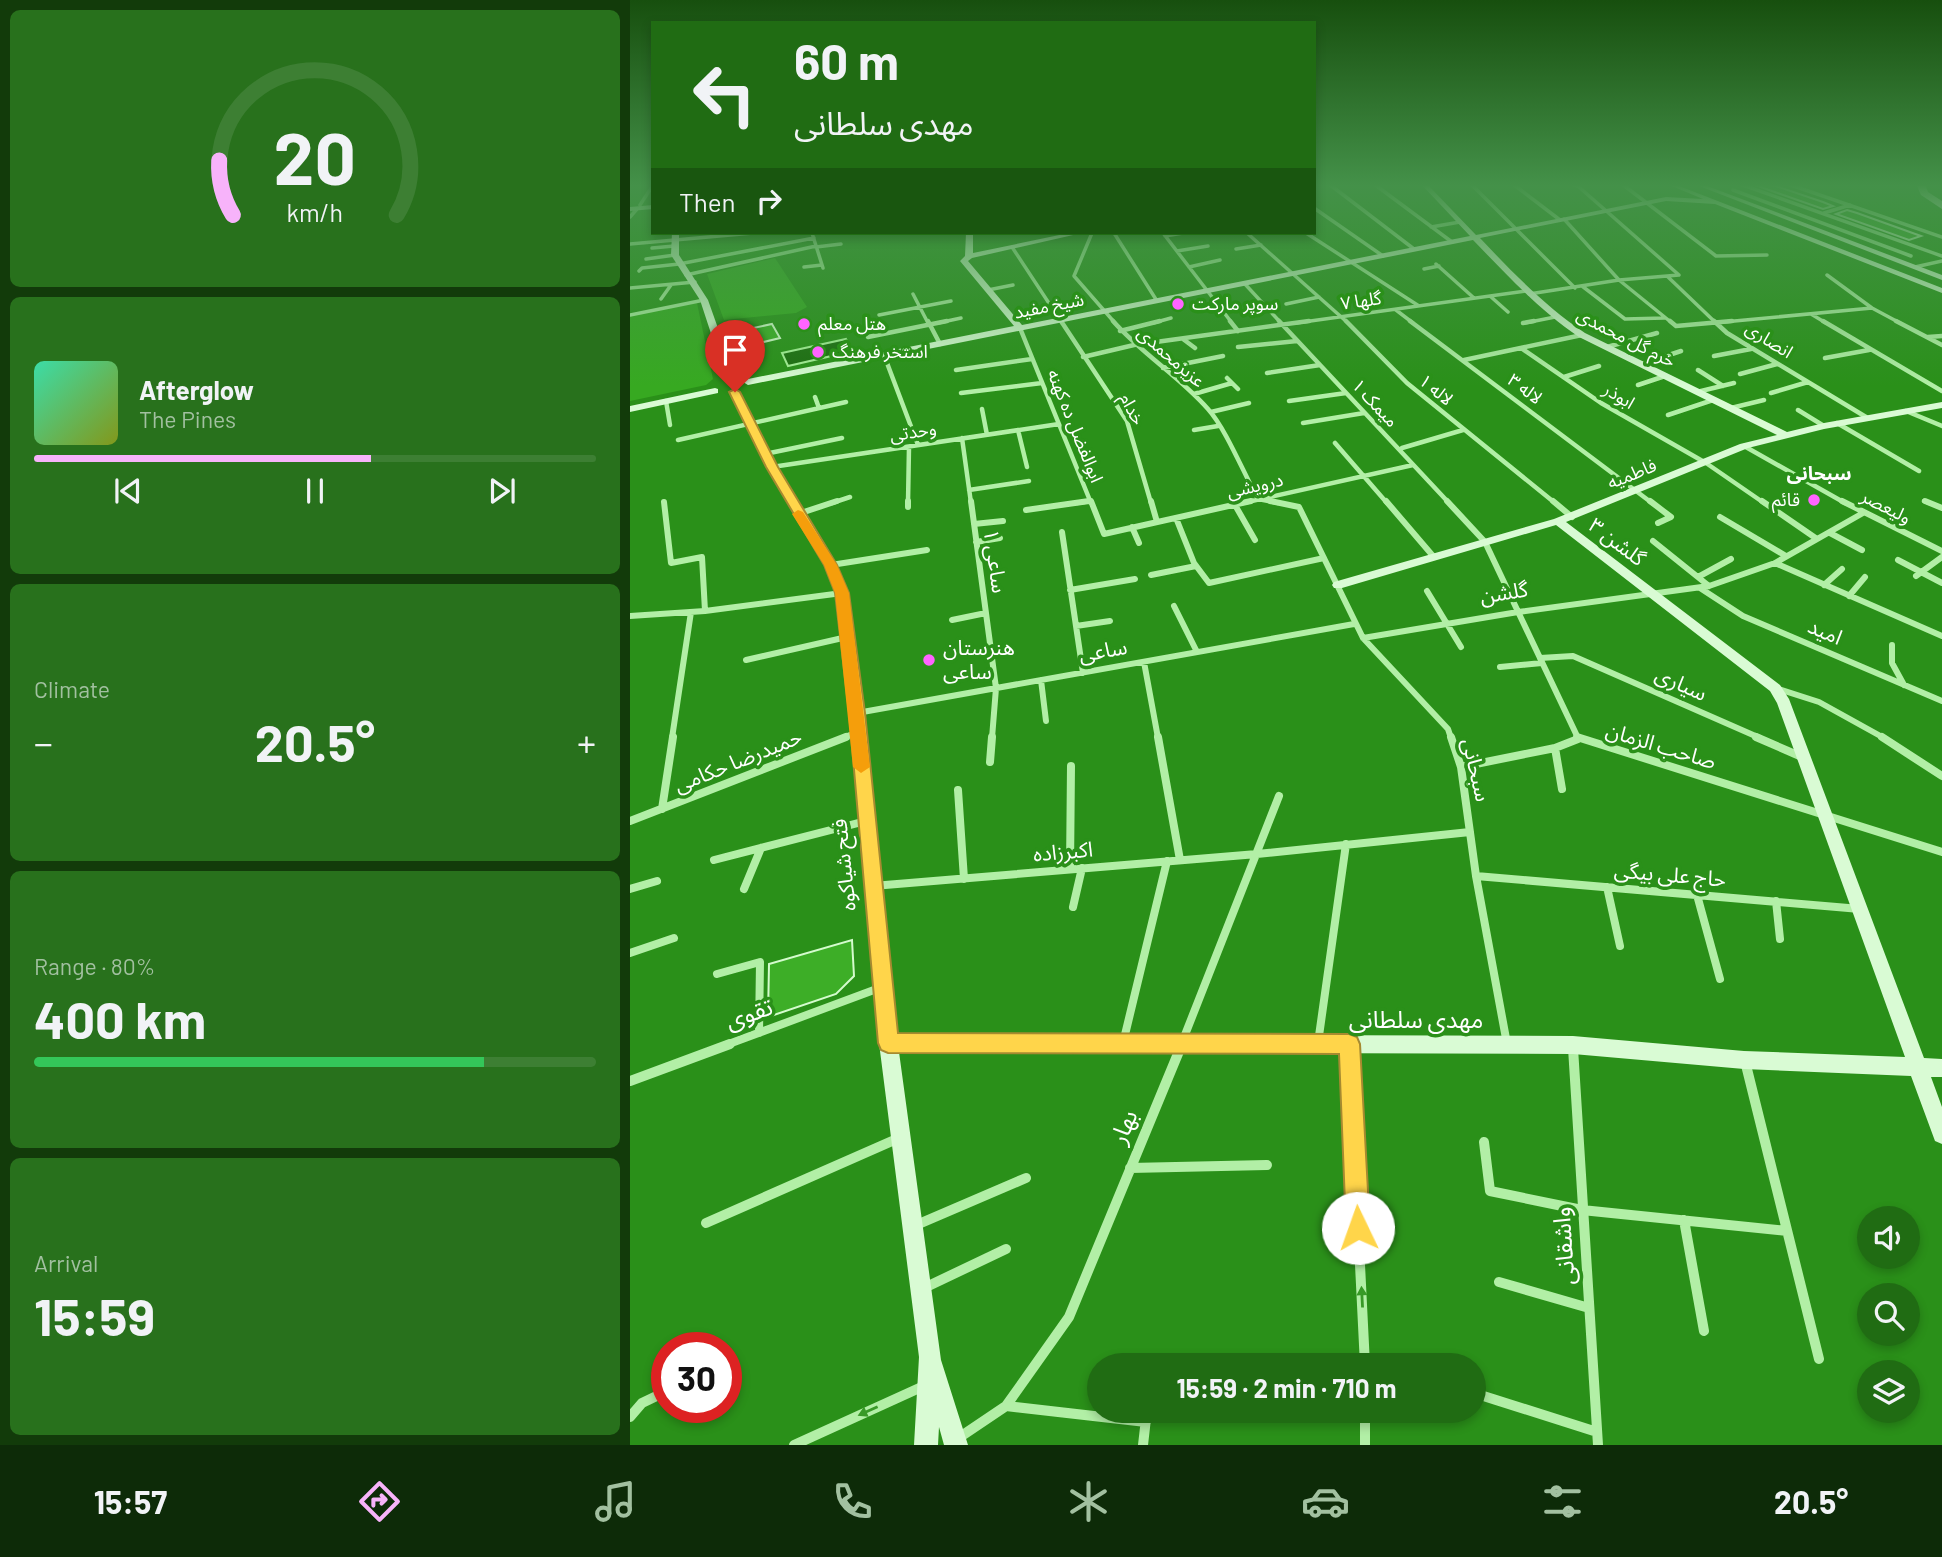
<!DOCTYPE html>
<meta charset="utf-8">
<style>
:root{--surface:#206c13;--page:#28711c;--text:#f1f3f6;--muted:#a2c0a0;--line:#3d7f33;--accent:#f7b3fa}
body{margin:0;font-family:Barlow,"Noto Sans Arabic",sans-serif;background:var(--page);color:var(--text);height:100vh;display:flex;flex-direction:column;font-size:26px;white-space:nowrap}
*{box-sizing:border-box;margin:0}
p{font-size:23px;color:var(--muted)}
.icon{flex:none;width:38px;height:38px;fill:none;stroke:currentColor;stroke-width:2;stroke-linecap:round;stroke-linejoin:round}
.map{position:relative;flex:1;overflow:hidden}
.sheet{display:flex;flex-direction:column;gap:10px;padding:10px;background:#123b0a;width:630px}
.sheet>*{flex:none}
.banner{position:absolute;left:21px;top:21px;width:665px;height:214px;border-radius:0px;box-shadow:0 4px 10px #0003;background:#206c13;color:var(--text);overflow:hidden}
.fabs{position:absolute;left:1227px;top:1206px;display:grid;gap:14px}
.fabs a{display:grid;place-items:center;width:63px;height:63px;border-radius:50%;background:var(--surface);box-shadow:0 4px 10px #0003;font-size:35px}
.speed{position:absolute;left:21px;top:1332px;display:flex;gap:14px;font-size:35px;font-weight:700;text-align:center}
.speed>*{display:grid;place-content:center;width:91px;height:91px;border-radius:50%;background:var(--surface);box-shadow:0 4px 10px #0003;line-height:1}
.speed .limit{border:10px solid #d22;background:#fff;color:#111}
.pin{position:absolute;display:grid;place-items:center;width:60px;height:60px;color:#fff;margin:-72px -30px;border-radius:50% 50% 50% 0;rotate:-45deg;box-shadow:0 0 7px #0007}
.pin .icon{rotate:45deg}
.me{position:absolute;width:77px;margin:-38px;rotate:357deg;stroke-linejoin:round;filter:drop-shadow(0 0 5px #0008)}
.turn{display:flex;align-items:center;gap:24px;height:147px;padding:0 28px;font-size:32px}
.turn .icon{width:91px;height:91px;stroke-width:2.5}
.turn b{display:block;font-size:49px;line-height:60px}
.then{display:flex;align-items:center;height:66px;padding:0 28px;background:#0003;gap:14px;font-size:26px}
.big{font-size:52px;font-weight:700;line-height:1.1}
.sheet .card{flex:1;display:flex;flex-direction:column;justify-content:center;gap:10px;min-width:0;padding:0 24px;border-radius:10px;background:var(--page)}
.sheet .dial{align-items:center;gap:0}
.dial svg{height:182px;overflow:visible;fill:none;stroke:var(--line);stroke-width:7;stroke-linecap:round;text-anchor:middle}
.dial text{fill:var(--text);stroke:none}
.song{display:flex;align-items:center;gap:21px}
.cover{width:84px;height:84px;border-radius:10px;background:linear-gradient(135deg,hsl(160 70% 55%),hsl(70 70% 35%))}
.played{height:7px;border-radius:4px;background:linear-gradient(90deg,var(--accent) 60%,var(--line) 60%)}
.keys{display:flex;justify-content:space-around;direction:ltr}
.heat{display:flex;justify-content:space-between;align-items:center;font-size:38px;direction:ltr}
.charge{height:10px;border-radius:5px;background:linear-gradient(90deg,#34c759 80%,var(--line) 0)}
.trip{position:absolute;left:457px;top:1353px;width:399px;height:70px;border-radius:35px;background:var(--surface);box-shadow:0 4px 10px #0003;font-weight:700;line-height:70px;text-align:center}
.menu{display:flex;height:112px;justify-content:space-around;align-items:center;background:#0d2b08;color:var(--muted)}
.menu .icon{width:49px;height:49px}
.menu .on{color:var(--accent)}
.menu b{font-size:32px;color:var(--text)}
main{display:flex;flex:1;min-height:0}
.map>svg:first-child{display:block}
</style>
<main>
<section class="sheet">
<div class="card dial"><svg viewBox="0 0 100 80">
<path d="M14 69A42 42 0 1 1 86 69"/>
<path d="M14 69A42 42 0 0 1 8 45" stroke="#f7b3fa"/>
<text x="50" y="56" font-size="32" font-weight="700">20</text>
<text x="50" y="72" font-size="11">km/h</text>
</svg></div>
<div class="card">
<div class="song"><i class="cover"></i><div><b>Afterglow</b><p>The Pines</p></div></div>
<div class="played"></div>
<div class="keys"><svg class="icon" aria-label="previous" viewBox="0 0 24 24"><path d="M18 5L8 12l10 7zM5 5v14"/></svg><svg class="icon" aria-label="pause" viewBox="0 0 24 24"><path d="M8 5v14M16 5v14"/></svg><svg class="icon" aria-label="next" viewBox="0 0 24 24"><path d="M6 5l10 7-10 7zM19 5v14"/></svg></div>
</div>
<div class="card"><p>Climate</p>
<div class="heat"><a>−</a><b class="big">20.5°</b><a>+</a></div>
</div>
<div class="card"><p>Range · 80%</p><b class="big">400 km</b><div class="charge"></div></div>
<div class="card"><p>Arrival</p><b class="big">15:59</b></div>
</section>
<div class="map">
<svg width="1312" height="1445" viewBox="0 0 1312 1445">
<rect width="100%" height="100%" fill="#2a9019"/>
<!-- green -->
<path fill="#37a921" d="M 145,258 L 177,307 L 166,313 L 94,320 L 77,274 Z
M 67,303 L 83,379 L 76,385 L 0,401 L 0,316 Z"/>
<!-- water -->
<path fill="#1d6d10" stroke="#a8f199" stroke-width="2" d="M 216,339 L 223,351 L 158,366 L 152,353 Z"/>
<!-- building -->
<path fill="#3dae27" stroke="#d4fbcd" stroke-width="2" d="M 1140,184 L 1193,202 L 1203,206 L 1193,209 L 1125,185 Z
M 1217,210 L 1227,213 L 1291,236 L 1279,240 L 1206,214 Z
M 142,324 L 150,338 L 117,346 L 109,331 Z
M 222,940 L 224,976 L 206,994 L 138,1017 L 139,964 Z"/>
<g fill="none" stroke-linecap="round" stroke-linejoin="round">
<!-- street-far4 -->
<path stroke="#b2efa6" stroke-width="3.5" d="M 699,184 L 784,249
M 744,184 L 822,242
M 841,184 L 945,288
M 883,184 L 930,220
M 942,184 L 949,187 L 1049,275
M 992,184 L 1086,256 L 1137,255
M 1110,184 L 1312,256
M 1158,184 L 1312,237
M 1103,190 L 1281,256
M 10,205 L 23,185
M 684,208 L 753,256
M 1194,213 L 1220,205
M 0,217 L 7,209
M 934,219 L 989,280 L 1042,323
M 801,227 L 830,222
M 182,233 L 193,268
M 462,233 L 444,276 L 485,323
M 484,233 L 527,301
M 533,233 L 602,323
M 617,233 L 718,323
M 676,233 L 789,306
M 535,236 L 553,233
M 0,244 L 123,233
M 186,247 L 211,244
M 382,247 L 432,323
M 22,248 L 44,246
M 606,249 L 631,245
M 547,251 L 578,246
M 16,259 L 45,255
M 806,264 L 844,298
M 174,267 L 192,265
M 559,267 L 590,260
M 1285,267 L 1312,261
M 794,269 L 809,266
M 9,271 L 12,268 L 49,264 L 184,238
M 56,275 L 186,246
M 1197,275 L 1242,308 L 1270,323
M 1037,276 L 1086,323
M 614,283 L 651,323
M 952,286 L 995,319 L 1034,318
M 0,288 L 65,282
M 358,290 L 383,285
M 283,294 L 298,323
M 899,294 L 989,280 L 1049,275
M 860,296 L 878,312
M 31,299 L 41,285
M 656,304 L 689,297
M 766,310 L 783,323
M 1181,314 L 1196,323
M 0,315 L 74,300
M 249,315 L 321,301
M 308,323 L 331,318
M 523,323 L 541,318
M 666,323 L 896,291
M 895,323 L 925,317
M 1083,323 L 1242,308"/>
<!-- street-far3 -->
<path stroke="#b2efa6" stroke-width="4.5" d="M 298,321 L 310,344
M 431,321 L 497,421 L 521,503
M 483,321 C 512,354 549,376 578,409 C 596,429 614,474 628,499 L 648,503
M 600,321 L 608,331
M 649,321 L 819,503
M 716,321 L 777,383 L 925,503
M 780,321 L 1022,503
M 1040,321 L 1046,326 L 1102,321
M 1084,321 L 1097,333 L 1236,417
M 1193,321 L 1312,391
M 1266,321 L 1312,345
M 893,323 L 904,321
M 390,328 L 461,503
M 490,331 L 530,321
M 238,337 L 317,321
M 1298,337 L 1312,336
M 553,339 L 565,348
M 608,347 L 667,341
M 977,347 L 1027,333
M 891,348 L 971,403 L 1076,463 L 1134,503
M 254,355 L 288,445
M 1084,356 L 1121,349
M 453,357 L 504,345 L 679,321
M 1195,358 L 1239,350
M 834,360 L 952,335
M 1012,364 L 1051,351
M 533,368 L 593,356
M 326,370 L 402,359
M 1068,370 L 1093,386
M 637,373 L 690,365
M 1110,374 L 1147,364
M 934,377 L 969,366
M 597,378 L 608,389
M 1008,385 L 1035,376
M 1067,392 L 1104,383
M 331,393 L 412,383
M 1141,393 L 1178,382
M 564,394 L 602,383
M 185,397 L 189,408
M 36,401 L 40,425
M 659,401 L 716,393
M 1101,408 L 1134,400
M 352,409 L 357,435
M 1168,410 L 1194,426
M 1276,411 L 1312,426
M 581,412 L 619,403
M 1038,415 L 1083,400
M 673,423 L 734,413
M 1207,423 L 1289,471
M 388,430 L 397,467
M 564,430 L 588,426
M 332,438 L 341,503
M 48,440 L 216,402
M 705,443 L 757,503
M 1114,446 L 1215,503
M 772,448 L 833,430
M 135,454 L 212,438
M 142,467 L 429,424
M 339,490 L 399,481
M 1294,501 L 1299,503
M 202,503 L 220,497
M 278,503 L 279,447
M 447,503 L 461,501
M 613,503 L 783,465"/>
<!-- street-far2 -->
<path stroke="#b2efa6" stroke-width="6" d="M 341,501 L 366,688 L 362,738
M 461,501 L 474,534 L 621,501
M 521,501 L 527,522
M 640,501 L 669,507 L 733,638 L 818,729 L 821,738
M 756,501 L 803,556
M 817,501 L 855,542 L 948,738
M 923,501 L 942,517
M 1020,501 L 1041,517 L 1028,523
M 1132,501 L 1187,539
M 1212,501 L 1312,551
M 1295,501 L 1312,508
M 34,502 L 41,563 L 72,557 L 75,611
M 605,505 L 625,540
M 278,507 L 278,501
M 396,510 L 459,501
M 168,514 L 207,501
M 1090,517 L 1156,556
M 546,518 L 564,563 L 579,583 L 694,558
M 344,524 L 373,521
M 502,527 L 509,543
M 432,532 L 453,673
M 1200,533 L 1232,550
M 1023,541 L 1079,586
M 346,542 L 370,538
M 1268,560 L 1312,583
M 1145,563 L 1312,636
M 201,565 L 297,550
M 521,575 L 566,566
M 1286,576 L 1312,557
M 1068,577 L 1101,559
M 1194,585 L 1212,569
M 1070,588 L 1113,616 L 1312,701
M 440,590 L 505,579
M 797,591 L 831,647
M 1219,596 L 1235,577
M 544,606 L 567,652
M 0,616 L 75,611 L 212,593
M 322,620 L 356,613
M 446,626 L 480,621
M 733,638 L 888,612 L 1079,586 L 1145,563 L 1233,513
M 1262,645 L 1262,663 L 1274,685
M 910,658 L 943,656 L 1130,738
M 116,660 L 217,637
M 514,662 L 528,738
M 870,667 L 912,663
M 411,680 L 416,721
M 1145,688 L 1189,702 L 1254,738
M 227,713 L 724,624
M 42,738 L 61,612
M 212,738 L 228,732"/>
<!-- street-far1 -->
<path stroke="#b2efa6" stroke-width="8" d="M 528,737 L 550,860
M 821,737 L 831,767 L 846,876 L 877,1044
M 947,737 L 1312,852
M 1126,737 L 1172,757
M 1252,737 L 1312,776
M 925,748 L 932,789
M 360,762 L 362,737
M 831,767 L 925,748 L 948,739
M 328,790 L 334,879
M 32,809 L 43,737
M 0,821 L 216,737
M 84,860 L 236,821
M 440,869 L 441,766
M 846,876 L 1230,909
M 243,886 L 627,854 L 840,832
M 977,887 L 990,946
M 0,889 L 27,881
M 114,889 L 131,848
M 1067,895 L 1090,979
M 1146,901 L 1150,939
M 443,907 L 452,868
M 0,953 L 44,938
M 87,974 L 130,962 L 129,1033
M 493,1043 L 537,861
M 688,1043 L 716,844
M 96,1045 L 252,987
M 551,1045 L 649,796"/>
<!-- street -->
<path stroke="#b2efa6" stroke-width="10" d="M 719,1044 L 735,1365
M 943,1048 L 968,1445
M 1115,1061 L 1189,1359
M 0,1081 L 100,1044
M 854,1142 L 860,1191 L 952,1210 L 1157,1231
M 500,1168 L 637,1165
M 1054,1220 L 1074,1331
M 76,1223 L 269,1138
M 284,1226 L 396,1178
M 869,1282 L 959,1308
M 292,1289 L 376,1249
M 735,1360 L 752,1365
M 844,1393 L 967,1432
M 376,1406 L 516,1422
M 735,1410 L 735,1445
M 0,1417 L 12,1403 L 37,1391
M 327,1439 L 376,1406 L 439,1317 L 552,1044
M 164,1445 L 296,1385
M 513,1445 L 517,1410"/>
<!-- secondary -->
<path fill="#d9fbd4" fill-rule="evenodd" d="M 791,184 L 797,184 L 846,235 L 1036,197 L 1073,199 L 1037,184 L 1044,184 L 1312,288 L 1312,293 L 1085,204 L 1036,201 L 850,238 C 883,273 915,306 955,333 L 1157,432 L 1194,423 L 1312,402 L 1312,408 L 1194,429 L 1118,448 L 936,522 L 1150,685 L 1159,699 L 1294,1058 L 1312,1059 L 1312,1077 L 1301,1077 L 1312,1107 L 1312,1144 L 1305,1141 L 1281,1076 L 1114,1069 L 943,1054 L 269,1052 L 311,1360 L 338,1445 L 314,1445 L 309,1427 L 308,1445 L 284,1445 L 289,1357 L 249,1043 L 220,713 L 206,593 L 195,565 L 137,467 L 100,392 L 102,390 L 110,392 L 147,467 L 207,565 L 218,593 L 234,713 L 266,1034 L 943,1036 L 1114,1051 L 1275,1057 L 1147,703 L 1140,691 L 926,525 L 712,588 L 704,588 L 702,585 L 704,582 L 924,519 L 1110,444 L 1147,435 L 949,337 C 908,309 877,275 843,240 L 118,385 L 113,382 L 118,379 L 384,326 L 330,261 L 335,256 L 336,233 L 343,233 L 343,253 L 439,233 L 452,233 L 342,258 L 338,261 L 392,325 L 840,236 Z
M 1064,184 L 1072,184 L 1312,275 L 1312,280 Z
M 23,205 L 23,209 L 0,211 L 0,207 Z
M 42,233 L 49,233 L 49,255 L 78,300 L 106,379 L 104,381 L 96,379 L 70,300 L 41,255 Z
M 85,388 L 88,389 L 88,393 L 0,412 L 0,406 Z"/>
<!-- highway -->
<path fill="#fff" fill-rule="evenodd" d="M 1286,184 L 1295,184 L 1298,192 L 1312,201 L 1312,209 L 1291,195 Z"/>
</g>
<!-- one-way arrows -->
<defs><path id="oneway-solid" d="M-6-.8H1V-3.2L6.5 0L1 3.2V.8H-6Z" transform="scale(1.75)"/></defs>
<g fill="#389a27">
<use href="#oneway-solid" transform="translate(732 1297) rotate(-93)"/>
<use href="#oneway-solid" transform="translate(238 1411) rotate(156)"/>
</g>
<!-- sky -->
<linearGradient id="sky" x2="0" y2="1"><stop stop-color="#174f0e"/><stop offset="0.48" stop-color="#449149"/><stop offset="1" stop-color="#449149" stop-opacity="0"/></linearGradient>
<rect width="1312" height="386" fill="url(#sky)"/>
<!-- route -->
<path fill="#ffd54a" stroke="#a68a30" stroke-width="2" d="M 105,389 L 110,392 L 148,467 L 207,565 L 219,593 L 235,713 L 268,1033 L 719,1034 L 727,1037 L 730,1044 L 740,1228 L 737,1236 L 728,1240 L 720,1236 L 716,1228 L 709,1054 L 258,1053 L 251,1050 L 248,1043 L 219,713 L 205,593 L 194,565 L 136,467 L 99,392 Z"/>
<!-- slow -->
<path fill="#f59e0b" d="M 168,510 L 173,512 L 207,565 L 219,593 L 240,767 L 231,773 L 223,767 L 205,593 L 194,565 L 162,514 Z"/>
<!-- markers -->
<g fill="#ff64ff" stroke="#2a9019" stroke-width="2.5">
<circle cx="548" cy="304" r="7"/>
<circle cx="174" cy="324" r="7"/>
<circle cx="188" cy="352" r="7"/>
<circle cx="1184" cy="500" r="7"/>
<circle cx="299" cy="660" r="7"/>
</g>
<g text-anchor="middle" stroke-width="7" stroke-linejoin="round" paint-order="stroke">
<!-- far-street labels -->
<g font-size="18" fill="#fff" stroke="#2a9019">
<text transform="translate(731 301) rotate(-8)" y="6">گلها ۷</text>
<text transform="translate(419 306) rotate(-11)" y="6">شیخ مفید</text>
<text transform="translate(996 338) rotate(27)" y="6">خرم گل محمدی</text>
<text transform="translate(1139 340) rotate(32)" y="6">انصاری</text>
<text transform="translate(541 357) rotate(41)" y="6">عزیزمحمدی</text>
<text transform="translate(895 389) rotate(37)" y="6">لاله ۳</text>
<text transform="translate(806 390) rotate(39)" y="6">لاله ۱</text>
<text transform="translate(989 396) rotate(31)" y="6">ابوذر</text>
<text transform="translate(745 403) rotate(47)" y="6">میمک ۱</text>
<text transform="translate(502 409) rotate(62)" y="6">خدام</text>
<text transform="translate(445 426) rotate(68)" y="6">ابوالفضل ده کهنه</text>
<text transform="translate(283 432) rotate(-9)" y="6">وحدتی</text>
<text transform="translate(1002 474) rotate(-22)" y="6">فاطمیه</text>
<text transform="translate(625 486) rotate(-13)" y="6">درویشی</text>
<text transform="translate(1256 507) rotate(27)" y="6">ولیعصر</text>
</g>
<!-- far-poi labels -->
<g font-size="18" fill="#fff" stroke="#2a9019" text-anchor="start">
<text x="562" y="310">سوپر مارکت</text>
<text x="188" y="330">هتل معلم</text>
<text x="202" y="358">استخر فرهنگ</text>
<text x="1170" y="506" text-anchor="end">قائم</text>
</g>
<!-- far-neighbourhood labels -->
<g font-size="19" font-weight="bold" fill="#fff" stroke="#2a9019">
<text x="1189" y="480">سبحانی</text>
</g>
<!-- street labels -->
<g font-size="21" fill="#fff" stroke="#2a9019">
<text transform="translate(987 542) rotate(37)" y="7">گلشن ۳</text>
<text transform="translate(365 561) rotate(82)" y="7">ساعی ۱</text>
<text transform="translate(874 593) rotate(-9)" y="7">گلشن</text>
<text transform="translate(1195 632) rotate(23)" y="7">امید</text>
<text transform="translate(473 651) rotate(-10)" y="7">ساعی</text>
<text transform="translate(1051 684) rotate(24)" y="7">سیاری</text>
<text transform="translate(1031 746) rotate(17)" y="7">صاحب الزمان</text>
<text transform="translate(108 761) rotate(-22)" y="7">حمیدرضا حکامی</text>
<text transform="translate(846 770) rotate(77)" y="7">سبحانی</text>
<text transform="translate(433 852) rotate(-5)" y="7">اکبرزاده</text>
<text transform="translate(214 865) rotate(-96)" y="7">فتح شیاکوه</text>
<text transform="translate(1040 875) rotate(5)" y="7">حاج علی بیگی</text>
</g>
<!-- poi labels -->
<g font-size="21" fill="#fff" stroke="#2a9019" text-anchor="start">
<text x="313" y="655">هنرستان<tspan x="313" dy="24">ساعی</tspan></text>
</g>
<!-- near-street labels -->
<g font-size="24" fill="#fff" stroke="#2a9019">
<text transform="translate(119 1014) rotate(-20)" y="8">تقوی</text>
<text x="786" y="1028">مهدی سلطانی</text>
<text transform="translate(494 1127) rotate(-67)" y="8">بهار</text>
<text transform="translate(934 1246) rotate(-94)" y="8">واشقانی</text>
</g>
</g>
</svg>
<div class="fabs">
<a><svg class="icon" aria-label="sound" viewBox="0 0 24 24"><path d="M4 9h4l5-4v14l-5-4H4zM17 9q2 3 0 6"/></svg></a>
<a><svg class="icon" aria-label="search" viewBox="0 0 24 24"><circle cx="10" cy="10" r="6"/><path d="M15 15l6 6"/></svg></a>
<a><svg class="icon" aria-label="layers" viewBox="0 0 24 24"><path d="M12 4l9 5-9 5-9-5zM3 14l9 5 9-5"/></svg></a>
</div>
<div class="speed"><div class="limit">30</div></div>
<div class="pin" style="left:105px;top:392px;background:#d93025"><svg class="icon" aria-label="arrive" viewBox="0 0 24 24"><path d="M6 21V4h12l-3 4 3 4H6"/></svg></div>
<svg class="me" style="left:728px;top:1228px" viewBox="-20 -20 40 40"><circle r="19" fill="#fff"/><path d="M0-13L10 11 0 6-10 11z" fill="#ffd54a"/></svg>
<div class="trip">15:59 · 2 min · 710 m</div>
<div class="banner">
<div class="turn"><svg class="icon" aria-label="left" viewBox="0 0 24 24"><path d="M17 20v-9H6M10 6l-5 5 5 5"/></svg><div><b>60 m</b>مهدی سلطانی</div></div>
<div class="then">Then<svg class="icon" aria-label="right" viewBox="0 0 24 24"><path d="M7 20v-9h11M14 6l5 5-5 5"/></svg></div>
</div>
</div>
</main>
<nav class="menu">
<b>15:57</b>
<svg class="icon on" aria-label="directions" viewBox="0 0 24 24"><path d="M12 3l9 9-9 9-9-9zM9 14v-3h6M13 9l2 2-2 2"/></svg>
<svg class="icon" aria-label="music" viewBox="0 0 24 24"><path d="M9 18V5l10-2v13"/><circle cx="6" cy="18" r="3"/><circle cx="16" cy="16" r="3"/></svg>
<svg class="icon" aria-label="phone" viewBox="0 0 24 24"><path d="M5 4h4l2 5-3 2q2 4 5 5l2-3 5 2v4C11 20 4 13 5 4z"/></svg>
<svg class="icon" aria-label="climate" viewBox="0 0 24 24"><path d="M12 3v18M4 7l16 10M4 17L20 7"/></svg>
<svg class="icon" aria-label="car" viewBox="0 0 24 24"><path d="M5 17H2v-5l4-1 3-4h7l3 4 3 1v5h-3M9 17h6M6 11h13"/><circle cx="7" cy="17" r="2"/><circle cx="17" cy="17" r="2"/></svg>
<svg class="icon" aria-label="filters" viewBox="0 0 24 24"><path d="M4 7h16M4 17h16"/><circle cx="9" cy="7" r="2"/><circle cx="15" cy="17" r="2"/></svg>
<b>20.5°</b>
</nav>
